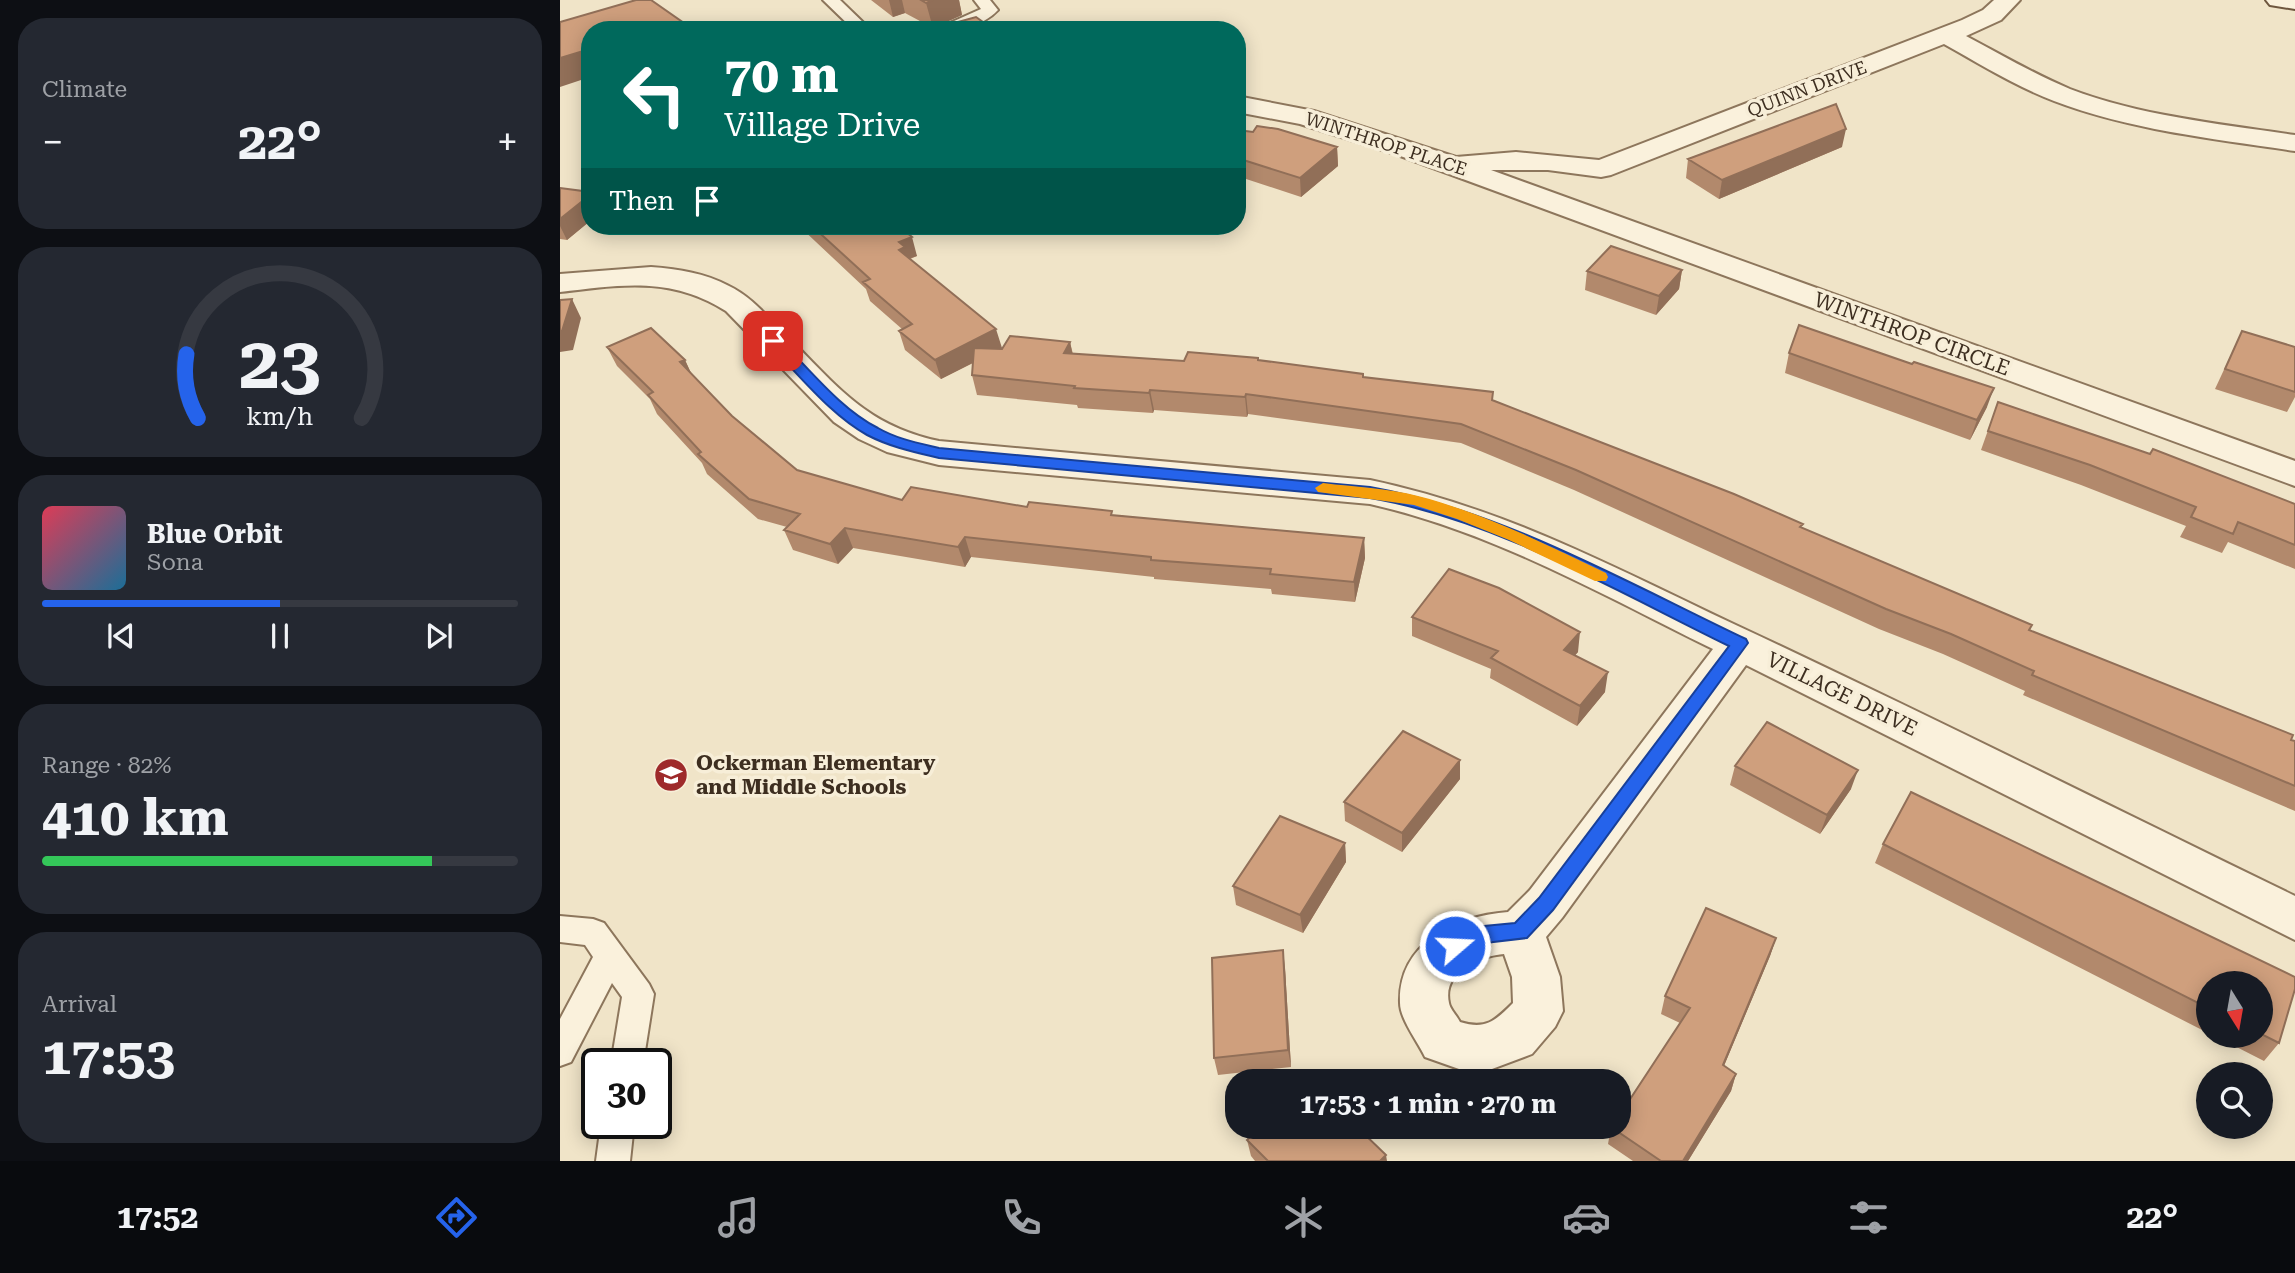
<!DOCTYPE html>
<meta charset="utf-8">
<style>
:root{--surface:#171b24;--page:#242831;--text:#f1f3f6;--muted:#9ea1a6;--line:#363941;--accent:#2563eb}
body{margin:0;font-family:"Roboto Serif",serif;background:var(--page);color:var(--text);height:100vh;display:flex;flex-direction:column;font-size:26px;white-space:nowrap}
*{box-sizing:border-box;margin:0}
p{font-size:23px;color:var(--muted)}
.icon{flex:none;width:38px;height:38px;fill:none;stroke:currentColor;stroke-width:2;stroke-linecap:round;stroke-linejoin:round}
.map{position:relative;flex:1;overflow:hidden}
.panel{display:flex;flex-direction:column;gap:18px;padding:18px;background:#0d0f14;width:560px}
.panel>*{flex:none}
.top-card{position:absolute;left:21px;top:21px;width:665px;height:214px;border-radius:28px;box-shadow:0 4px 18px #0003;background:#00695c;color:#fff;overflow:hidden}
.needle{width:46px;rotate:169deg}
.fabs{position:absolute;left:1636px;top:971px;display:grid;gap:14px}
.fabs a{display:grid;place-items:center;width:77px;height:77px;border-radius:50%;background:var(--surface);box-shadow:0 4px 18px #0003;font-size:35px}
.speed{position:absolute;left:21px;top:1048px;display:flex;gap:14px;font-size:35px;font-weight:700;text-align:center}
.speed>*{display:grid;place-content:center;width:91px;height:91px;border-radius:50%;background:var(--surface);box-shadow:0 4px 18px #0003;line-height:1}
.speed .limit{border:4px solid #111;border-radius:10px;background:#fff;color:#111}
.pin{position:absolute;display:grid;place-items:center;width:60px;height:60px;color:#fff;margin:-30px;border-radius:14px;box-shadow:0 4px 10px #0006}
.me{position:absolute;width:77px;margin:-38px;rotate:71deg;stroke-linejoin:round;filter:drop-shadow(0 0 5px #0008)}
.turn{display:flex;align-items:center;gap:24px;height:147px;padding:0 28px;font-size:32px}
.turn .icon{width:91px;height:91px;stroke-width:2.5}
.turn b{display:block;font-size:49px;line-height:60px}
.then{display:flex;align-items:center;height:66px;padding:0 28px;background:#0003;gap:14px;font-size:26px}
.big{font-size:52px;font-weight:700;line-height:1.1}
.panel .widget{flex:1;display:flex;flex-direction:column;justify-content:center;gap:10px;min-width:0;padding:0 24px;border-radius:28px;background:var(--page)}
.panel .dial{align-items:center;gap:0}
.dial svg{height:182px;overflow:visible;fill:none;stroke:var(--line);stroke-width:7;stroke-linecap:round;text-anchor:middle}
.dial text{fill:var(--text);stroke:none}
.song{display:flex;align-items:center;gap:21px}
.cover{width:84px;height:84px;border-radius:10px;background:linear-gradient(135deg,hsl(350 70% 55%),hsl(200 70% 35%))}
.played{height:7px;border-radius:4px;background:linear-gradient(90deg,var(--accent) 50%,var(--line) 50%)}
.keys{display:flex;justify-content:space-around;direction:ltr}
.heat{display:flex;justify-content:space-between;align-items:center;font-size:38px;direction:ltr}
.charge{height:10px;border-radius:5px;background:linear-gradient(90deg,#34c759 82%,var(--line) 0)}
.trip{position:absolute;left:665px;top:1069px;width:406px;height:70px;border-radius:28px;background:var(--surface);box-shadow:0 4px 18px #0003;font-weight:700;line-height:70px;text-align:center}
.menu{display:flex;height:112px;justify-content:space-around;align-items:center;background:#090b0e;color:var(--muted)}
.menu .icon{width:49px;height:49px}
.menu .current{color:var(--accent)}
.menu b{font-size:32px;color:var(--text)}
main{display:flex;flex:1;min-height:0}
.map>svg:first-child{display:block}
</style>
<main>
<section class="panel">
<div class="widget"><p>Climate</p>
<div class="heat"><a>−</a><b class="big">22°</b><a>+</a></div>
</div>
<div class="widget dial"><svg viewBox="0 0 100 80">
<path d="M14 69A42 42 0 1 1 86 69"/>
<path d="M14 69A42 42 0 0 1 9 41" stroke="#2563eb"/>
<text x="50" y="56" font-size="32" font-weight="700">23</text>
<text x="50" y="72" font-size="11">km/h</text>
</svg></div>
<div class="widget">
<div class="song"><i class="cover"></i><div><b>Blue Orbit</b><p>Sona</p></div></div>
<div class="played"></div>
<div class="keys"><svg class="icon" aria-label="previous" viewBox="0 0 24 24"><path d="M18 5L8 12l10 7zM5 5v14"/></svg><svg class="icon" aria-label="pause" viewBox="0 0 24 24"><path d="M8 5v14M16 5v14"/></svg><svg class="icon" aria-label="next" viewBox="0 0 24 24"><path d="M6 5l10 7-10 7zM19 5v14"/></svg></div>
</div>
<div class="widget"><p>Range · 82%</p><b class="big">410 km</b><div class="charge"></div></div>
<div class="widget"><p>Arrival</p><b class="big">17:53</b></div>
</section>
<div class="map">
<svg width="1735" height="1161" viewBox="0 0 1735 1161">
<rect width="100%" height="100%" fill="#f0e4c8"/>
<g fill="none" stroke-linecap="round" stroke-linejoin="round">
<!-- lane casing -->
<g stroke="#8d765c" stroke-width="4">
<path id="lane" d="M 263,0 L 280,0 L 311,30 L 294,30 Z
M 414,0 L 430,0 L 438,10 C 421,28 397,30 374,30 L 421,9 Z
M 0,916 L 33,919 L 44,923 L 89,984 L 94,994 L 83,1064 L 51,1064 L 62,997 L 52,983 L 11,1062 L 0,1066 L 0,1019 L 33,957 L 25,945 L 0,942 Z
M 41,1124 L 74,1124 L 70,1161 L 36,1161 Z"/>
</g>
<!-- street casing -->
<g stroke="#8d765c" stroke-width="4">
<path id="street" d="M 1434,0 L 1460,0 L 1441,20 L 1406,36 C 1440,54 1474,74 1510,89 C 1581,116 1660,124 1735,135 L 1735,151 C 1655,139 1570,130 1494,101 C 1455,86 1420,64 1384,44 L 1051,175 L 1041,177 L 988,170 L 931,170 L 1735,461 L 1735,486 L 835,154 L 740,124 L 677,112 L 677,96 L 754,111 L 896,157 L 956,152 L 1039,160 L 1402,20 L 1423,10 Z
M 91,267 C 118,269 145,273 169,286 C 190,296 205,314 221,330 C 274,382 303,425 379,441 L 810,480 C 947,509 1053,567 1178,626 C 1364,713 1550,806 1735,896 L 1735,940 L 1186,665 L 1002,918 L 986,937 L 1000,977 L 1003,1011 L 995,1027 L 972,1054 L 916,1075 L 865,1057 C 858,1042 840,1019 840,1003 C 838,942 897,916 948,912 L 970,890 L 1153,649 C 1041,594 933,532 810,504 L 379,465 L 327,452 L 299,439 L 274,422 L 166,311 C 110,276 62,285 0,292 L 0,274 ZM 944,954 L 952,977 L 953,1003 C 935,1021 926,1030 900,1022 C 897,1016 890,1009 889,1003 C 882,971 920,956 944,954 Z"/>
</g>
<!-- secondary casing -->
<g stroke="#6f573f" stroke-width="4">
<path id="secondary" d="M 1706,0 L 1735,0 L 1735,9 L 1710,5 Z"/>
</g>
<!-- lane -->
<use href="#lane" fill="#faf1dc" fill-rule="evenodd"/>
<!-- street -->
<use href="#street" fill="#faf1dc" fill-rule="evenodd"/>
<!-- secondary -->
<use href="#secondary" fill="#faf1dc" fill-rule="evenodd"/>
</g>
<!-- wall -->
<path fill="#b2896c" d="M 311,0 L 399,0 L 402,15 L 383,23 L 431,30 L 380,30 L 379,25 L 373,28 L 345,13 L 333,17 Z
M 677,130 L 777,147 L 778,166 L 741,197 L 677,176 Z
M 1282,147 L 1159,199 L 1126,178 L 1128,159 Z
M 0,188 L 30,192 L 30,221 L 7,240 L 0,239 Z
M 239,226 L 339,226 L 357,256 L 350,259 L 442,348 L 440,349 L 510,342 L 513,354 L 624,361 L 698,358 L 699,360 L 803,377 L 933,392 L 933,400 L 1242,528 L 1470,630 L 1735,741 L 1735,811 L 1463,695 L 1465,691 L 1383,654 L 1319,629 L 1014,490 L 901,443 L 688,414 L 687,417 L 594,410 L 593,413 L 518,408 L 517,405 L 417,395 L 412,375 L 413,363 L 381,379 L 345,350 L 339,331 L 342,329 L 310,301 L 306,289 Z
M 1122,270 L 1119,289 L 1096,315 L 1025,290 L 1027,271 Z
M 1682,331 L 1735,347 L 1735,397 L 1727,412 L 1655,389 Z
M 47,347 L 125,360 L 132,375 L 172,416 L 237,470 L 342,500 L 467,507 L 804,538 L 805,558 L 795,602 L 712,594 L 711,589 L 594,579 L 594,577 L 411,557 L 405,567 L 293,548 L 278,564 L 233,550 L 224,530 L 227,527 L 198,519 L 147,474 L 142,463 L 97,414 L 90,399 L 57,366 Z
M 1229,353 L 1427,407 L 1410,440 L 1225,373 Z
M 1438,402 L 1735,504 L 1735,569 L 1668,542 L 1662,553 L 1620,537 L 1626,526 L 1521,485 L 1421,450 Z
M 852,617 L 1018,652 L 1015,655 L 1045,692 L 1017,726 L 930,678 L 931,669 L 852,636 Z
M 900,760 L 900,779 L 842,852 L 785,821 L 784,802 Z
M 1175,766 L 1291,789 L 1260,834 L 1170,785 Z
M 1351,792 L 1735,977 L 1735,989 L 1719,1043 L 1704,1061 L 1655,1036 L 1701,1036 L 1701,984 L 1648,984 L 1648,1033 L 1315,863 L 1323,844 Z
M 785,843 L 786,862 L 743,933 L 676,905 L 673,886 Z
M 1216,938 L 1210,956 L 1164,1066 L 1176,1074 L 1171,1091 L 1128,1161 L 1073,1161 L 1048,1144 L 1051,1127 L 1120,1023 L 1101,1014 L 1105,996 Z
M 725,968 L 731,1067 L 658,1075 L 654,1058 Z
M 687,1140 L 827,1161 L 695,1161 L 691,1156 Z"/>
<!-- shaded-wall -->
<path fill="#916f58" d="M 329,0 L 342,0 L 345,13 L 333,17 Z
M 373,0 L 399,0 L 402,15 L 380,25 L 378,24 L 379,25 L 373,28 L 366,3 Z
M 121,21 L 124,30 L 93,30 Z
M 30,49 L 30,77 L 0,87 L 0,58 Z
M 1286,129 L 1282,147 L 1159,199 L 1162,180 Z
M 777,147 L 778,166 L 741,197 L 740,178 Z
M 30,195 L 30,221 L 7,240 L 0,226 L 0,219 Z
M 352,237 L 357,256 L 348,259 L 339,250 L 339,242 Z
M 1122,270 L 1119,289 L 1096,315 L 1099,296 Z
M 12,299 L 21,318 L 13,350 L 0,352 L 0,331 Z
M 436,329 L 442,348 L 381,379 L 375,360 Z
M 510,342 L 514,362 L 504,353 Z
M 125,360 L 134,380 L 120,362 Z
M 1434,388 L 1427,407 L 1410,440 L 1417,420 Z
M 590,390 L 594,410 L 593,413 L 589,393 Z
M 686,394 L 688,414 L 687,417 L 685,397 Z
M 285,528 L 293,548 L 278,564 L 270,544 Z
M 405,537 L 411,557 L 405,567 L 398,547 Z
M 804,538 L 805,558 L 795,602 L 794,582 Z
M 1020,632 L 1018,652 L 1002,670 L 1004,650 Z
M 1048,672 L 1045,692 L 1017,726 L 1020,706 Z
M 900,760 L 900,779 L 842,852 L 842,833 Z
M 1298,770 L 1291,789 L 1260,834 L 1267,815 Z
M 785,843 L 786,862 L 743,933 L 740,915 Z
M 1216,938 L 1210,956 L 1157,1082 L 1163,1065 Z
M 723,950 L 725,968 L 731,1067 L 728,1050 Z
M 1176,1074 L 1171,1091 L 1128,1161 L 1123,1161 Z
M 826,1155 L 827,1161 L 820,1161 Z"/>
<!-- building -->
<path fill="#cf9f7d" stroke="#916f58" stroke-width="2" d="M 76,0 L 91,0 L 121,21 L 93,30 L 30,30 L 30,49 L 0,58 L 0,22 Z
M 361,0 L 373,0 L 366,3 Z
M 416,17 L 430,27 L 428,30 L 390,30 L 378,24 L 398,22 Z
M 1276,104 L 1286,129 L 1162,180 L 1128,159 Z
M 697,126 L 718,129 L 777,147 L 740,178 L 677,158 L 677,130 L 693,132 Z
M 0,188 L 30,192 L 30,195 L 0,219 Z
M 252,226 L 339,226 L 352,237 L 339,242 L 345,247 L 339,250 L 436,329 L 375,360 L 339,331 L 352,324 L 303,282 L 310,279 Z
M 1051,246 L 1122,270 L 1099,296 L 1027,271 Z
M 12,299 L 2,331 L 0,331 L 0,300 Z
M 1239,325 L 1352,364 L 1354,362 L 1434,388 L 1417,420 L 1229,353 Z
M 91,328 L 125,360 L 120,362 L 172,416 L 237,470 L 342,500 L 351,487 L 467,507 L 469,502 L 552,511 L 551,515 L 804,538 L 794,582 L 710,574 L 711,569 L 591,560 L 591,557 L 405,537 L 398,547 L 285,528 L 270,544 L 224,530 L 240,514 L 189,499 L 138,454 L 141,452 L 88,395 L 93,392 L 47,347 Z
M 1682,331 L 1735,347 L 1735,392 L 1665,369 Z
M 450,336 L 510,342 L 504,353 L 624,361 L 628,352 L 698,358 L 698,360 L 803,374 L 803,377 L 933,392 L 932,400 L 1174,494 L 1243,524 L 1240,527 L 1472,625 L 1469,630 L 1733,735 L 1731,740 L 1735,741 L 1735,786 L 1472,675 L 1474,671 L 1391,634 L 1326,609 L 1016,470 L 901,424 L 686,394 L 685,397 L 590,390 L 589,393 L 514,388 L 515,386 L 412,375 L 414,348 L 442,349 Z
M 1438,402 L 1590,454 L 1593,449 L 1735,504 L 1735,545 L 1678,522 L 1673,534 L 1631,517 L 1636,507 L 1530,465 L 1428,431 Z
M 889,569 L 939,588 L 1020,632 L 1004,650 L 1048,672 L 1020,706 L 931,658 L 938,651 L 852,617 Z
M 1207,722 L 1298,770 L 1267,815 L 1175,766 Z
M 843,731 L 900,760 L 842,833 L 784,802 Z
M 1351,792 L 1735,977 L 1735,989 L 1719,1043 L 1701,1034 L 1701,984 L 1648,984 L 1648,1008 L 1323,844 Z
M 720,816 L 785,843 L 740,915 L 673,886 Z
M 1146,908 L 1216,938 L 1163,1065 L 1176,1074 L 1123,1161 L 1101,1161 L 1051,1127 L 1059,1127 L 1059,1116 L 1130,1008 L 1105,996 Z
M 723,950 L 728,1050 L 654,1058 L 652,958 Z
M 701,1127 L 797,1127 L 826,1155 L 820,1161 L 708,1161 L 687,1140 Z"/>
<!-- route -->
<path fill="#2563eb" stroke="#184099" stroke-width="2" d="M 213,337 L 218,338 C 249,368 279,408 318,428 C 337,439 358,443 379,448 L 810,487 C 941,510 1066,582 1186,639 L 1188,643 L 993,910 L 967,938 L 925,943 L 895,955 L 888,952 L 885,946 L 888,940 L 924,926 L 955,923 L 979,898 L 1169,646 C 1056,591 934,519 810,498 L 379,458 C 354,452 330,447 307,435 C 269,414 239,374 208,344 L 206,341 Z"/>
<!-- slow -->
<path fill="#f59e0b" d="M 763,483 C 794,487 828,488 858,496 C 924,513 985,544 1046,573 L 1048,577 L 1046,581 L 1035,581 L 949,540 L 897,519 L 854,505 L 758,492 L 755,488 Z"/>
<!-- icons -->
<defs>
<g id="school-disc" transform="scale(1.75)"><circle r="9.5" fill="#9e2a2b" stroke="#f7eed8"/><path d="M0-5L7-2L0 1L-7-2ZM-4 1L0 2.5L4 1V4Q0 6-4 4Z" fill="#fff"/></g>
</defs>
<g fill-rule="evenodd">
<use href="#school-disc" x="111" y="775"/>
</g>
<g text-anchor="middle" stroke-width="7" stroke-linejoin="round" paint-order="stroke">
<!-- far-street labels -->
<g font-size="18" fill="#3d2e20" stroke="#f7eed8">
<text transform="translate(1247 89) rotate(-21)" y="6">QUINN DRIVE</text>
<text transform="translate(826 144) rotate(18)" y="6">WINTHROP PLACE</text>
</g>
<!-- street labels -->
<g font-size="21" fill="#3d2e20" stroke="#f7eed8">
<text transform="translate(1352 334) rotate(20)" y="7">WINTHROP CIRCLE</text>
<text transform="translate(1282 694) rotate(26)" y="7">VILLAGE DRIVE</text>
</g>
<!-- poi labels -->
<g font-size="21" font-weight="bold" fill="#3d2e20" stroke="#f7eed8" text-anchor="start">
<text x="136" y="770">Ockerman Elementary<tspan x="136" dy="24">and Middle Schools</tspan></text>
</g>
</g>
</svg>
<div class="fabs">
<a><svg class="needle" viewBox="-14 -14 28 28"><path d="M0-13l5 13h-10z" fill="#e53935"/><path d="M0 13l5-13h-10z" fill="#9ea1a6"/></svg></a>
<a><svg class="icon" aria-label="search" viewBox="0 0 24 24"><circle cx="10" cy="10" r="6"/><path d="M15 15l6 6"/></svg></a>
</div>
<div class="speed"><div class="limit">30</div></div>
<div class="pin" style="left:213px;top:341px;background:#d93025"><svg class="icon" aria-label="arrive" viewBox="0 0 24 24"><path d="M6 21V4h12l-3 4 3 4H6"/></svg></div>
<svg class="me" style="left:895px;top:946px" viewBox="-20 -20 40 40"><circle r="17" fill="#2563eb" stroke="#fff" stroke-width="3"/><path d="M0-11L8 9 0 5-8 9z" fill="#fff"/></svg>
<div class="trip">17:53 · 1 min · 270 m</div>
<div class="top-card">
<div class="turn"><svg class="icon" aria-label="left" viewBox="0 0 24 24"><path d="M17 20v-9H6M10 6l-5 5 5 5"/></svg><div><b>70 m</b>Village Drive</div></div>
<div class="then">Then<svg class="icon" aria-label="arrive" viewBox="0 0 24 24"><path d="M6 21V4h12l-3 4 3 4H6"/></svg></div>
</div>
</div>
</main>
<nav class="menu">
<b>17:52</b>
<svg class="icon current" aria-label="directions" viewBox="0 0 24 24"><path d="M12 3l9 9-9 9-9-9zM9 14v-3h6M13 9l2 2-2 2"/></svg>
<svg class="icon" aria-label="music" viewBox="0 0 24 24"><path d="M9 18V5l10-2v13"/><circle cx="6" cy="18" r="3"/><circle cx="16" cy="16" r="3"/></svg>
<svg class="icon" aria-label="phone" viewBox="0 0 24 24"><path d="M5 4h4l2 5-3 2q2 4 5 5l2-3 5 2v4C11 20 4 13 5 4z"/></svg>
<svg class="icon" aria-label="climate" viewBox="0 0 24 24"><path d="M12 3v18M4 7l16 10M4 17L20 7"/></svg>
<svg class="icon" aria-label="car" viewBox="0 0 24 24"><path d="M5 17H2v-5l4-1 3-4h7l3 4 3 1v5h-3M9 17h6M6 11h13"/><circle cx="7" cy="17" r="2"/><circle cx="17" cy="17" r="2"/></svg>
<svg class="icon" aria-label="filters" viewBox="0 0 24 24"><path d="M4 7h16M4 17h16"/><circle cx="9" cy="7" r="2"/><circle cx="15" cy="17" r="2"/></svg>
<b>22°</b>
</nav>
